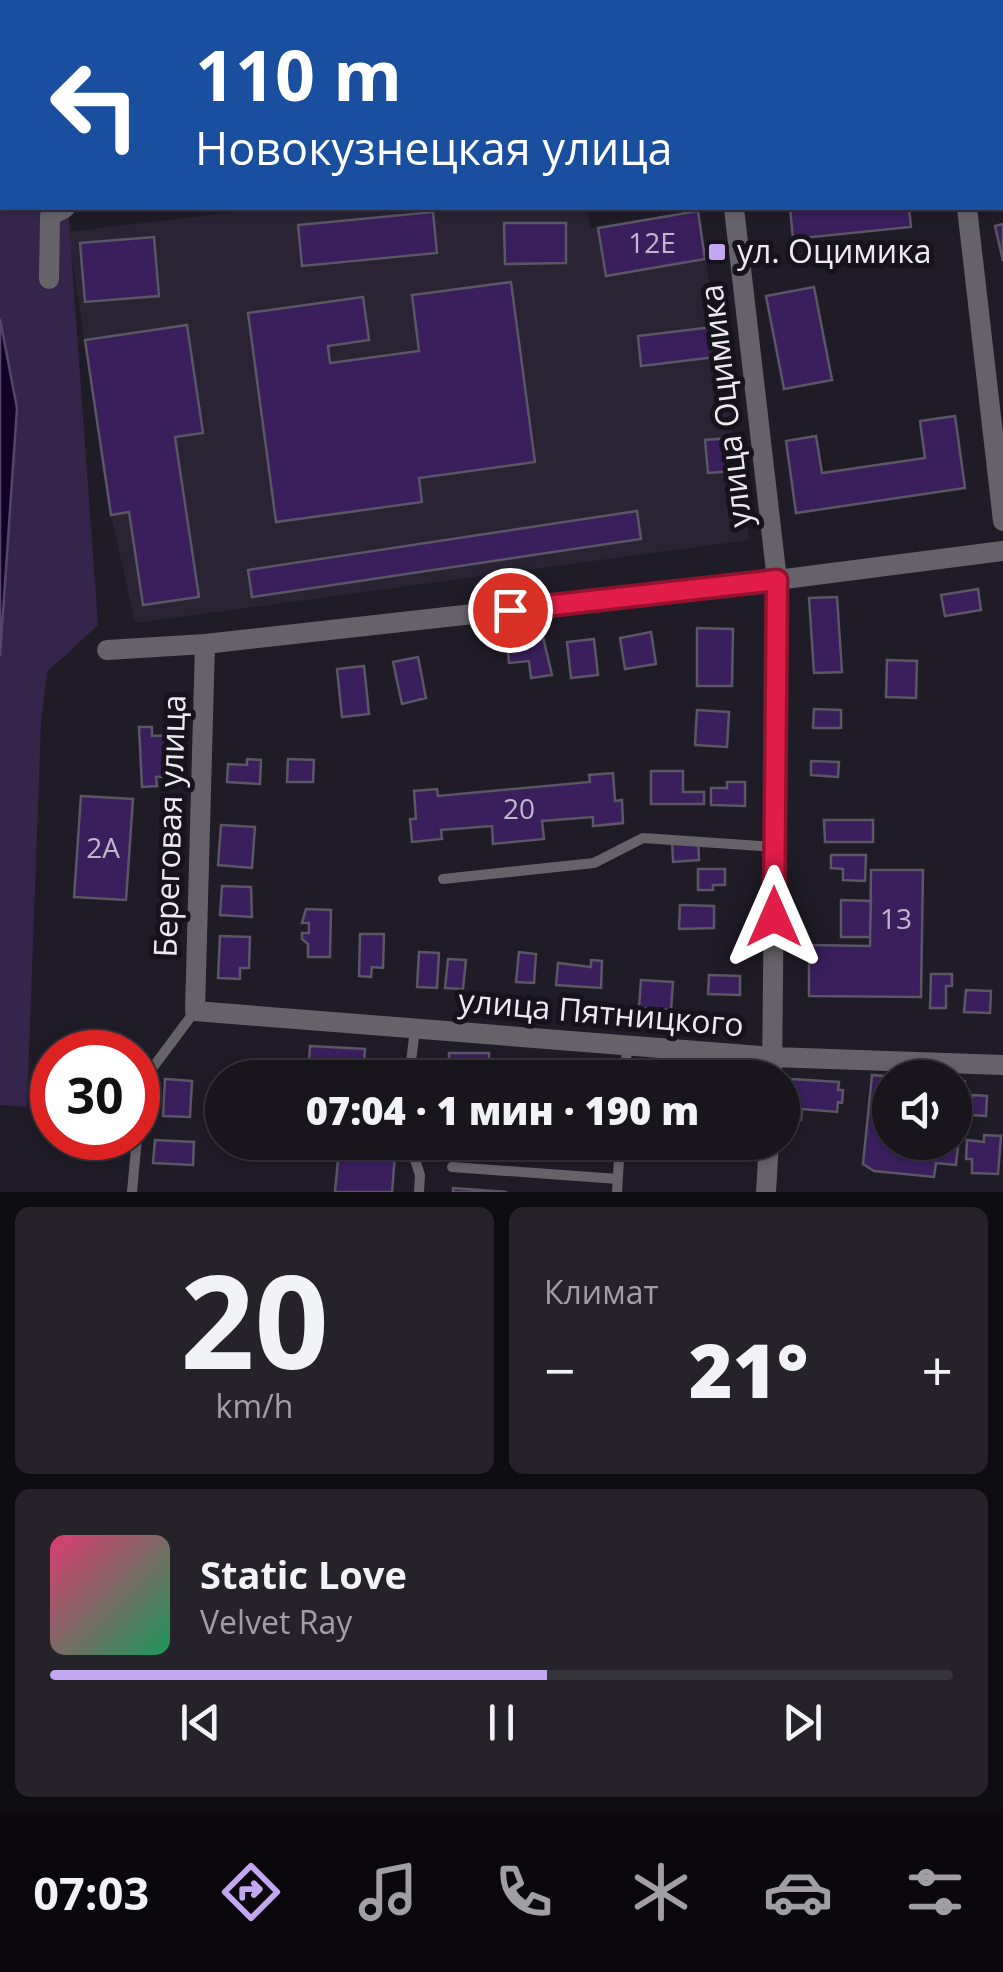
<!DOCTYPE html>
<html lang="ru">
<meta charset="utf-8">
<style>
:root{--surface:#18151d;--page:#25222a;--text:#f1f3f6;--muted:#9f9fa4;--line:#36343b;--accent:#c3a7f2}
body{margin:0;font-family:"Open Sans",sans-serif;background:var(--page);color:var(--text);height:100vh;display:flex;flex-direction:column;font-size:38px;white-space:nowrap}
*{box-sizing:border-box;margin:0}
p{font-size:32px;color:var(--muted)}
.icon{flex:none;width:55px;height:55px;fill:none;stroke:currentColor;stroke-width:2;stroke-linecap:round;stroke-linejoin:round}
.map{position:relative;height:1192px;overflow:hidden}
.details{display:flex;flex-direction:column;gap:15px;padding:15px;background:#0d0c10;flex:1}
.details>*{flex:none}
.banner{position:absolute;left:0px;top:0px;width:1005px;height:210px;box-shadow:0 2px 8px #0004,0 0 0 2px var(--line);background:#1a4fa0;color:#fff;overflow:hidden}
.fabs{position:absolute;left:872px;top:1060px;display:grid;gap:20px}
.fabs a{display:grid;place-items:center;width:100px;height:100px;border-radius:50%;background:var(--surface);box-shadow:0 2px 8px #0004,0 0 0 2px var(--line);font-size:50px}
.speed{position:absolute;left:30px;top:1030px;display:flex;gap:20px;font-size:50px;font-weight:700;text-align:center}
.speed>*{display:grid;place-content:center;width:130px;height:130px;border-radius:50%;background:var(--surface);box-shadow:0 2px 8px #0004,0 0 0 2px var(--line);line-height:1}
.speed .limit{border:15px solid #d22;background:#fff;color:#111}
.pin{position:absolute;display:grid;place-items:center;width:85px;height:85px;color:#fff;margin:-42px;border:5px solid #fff;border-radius:50%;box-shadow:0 2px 10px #0007}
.me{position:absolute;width:110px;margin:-55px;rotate:0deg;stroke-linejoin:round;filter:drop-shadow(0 0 8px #0008)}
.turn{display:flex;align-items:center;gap:35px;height:210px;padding:0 30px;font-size:45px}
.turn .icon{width:130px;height:130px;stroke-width:2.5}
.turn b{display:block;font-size:70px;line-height:85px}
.big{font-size:75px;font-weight:800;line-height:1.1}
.details .card{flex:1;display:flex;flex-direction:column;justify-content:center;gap:15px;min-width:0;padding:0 35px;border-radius:15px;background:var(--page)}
.details .dial{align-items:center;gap:0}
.dial b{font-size:130px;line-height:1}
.song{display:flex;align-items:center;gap:30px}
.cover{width:120px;height:120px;border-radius:15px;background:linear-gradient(135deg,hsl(340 70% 55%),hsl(150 70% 35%))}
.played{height:10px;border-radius:5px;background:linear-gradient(90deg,var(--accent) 55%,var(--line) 55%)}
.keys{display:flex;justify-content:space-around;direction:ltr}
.heat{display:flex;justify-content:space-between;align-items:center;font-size:55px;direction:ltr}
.details .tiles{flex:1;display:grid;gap:15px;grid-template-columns:1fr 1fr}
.card:last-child{grid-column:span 2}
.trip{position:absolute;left:205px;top:1060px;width:595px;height:100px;border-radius:50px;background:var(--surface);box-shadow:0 2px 8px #0004,0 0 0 2px var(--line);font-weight:800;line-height:100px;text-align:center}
.tab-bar{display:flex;height:160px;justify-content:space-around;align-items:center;background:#0a080c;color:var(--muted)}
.tab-bar .icon{width:70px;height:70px}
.tab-bar .selected{color:var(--accent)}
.tab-bar b{font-size:45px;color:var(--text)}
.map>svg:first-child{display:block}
</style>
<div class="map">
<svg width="1003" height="1192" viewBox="0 0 1003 1192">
<rect width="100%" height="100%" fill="#201c27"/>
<!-- built -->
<path fill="#292334" d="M 269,208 L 586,208 L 591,228 L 598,228 L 698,211 L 749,540 L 135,623 L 111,515 L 68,232 Z"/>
<!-- green -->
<path fill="#35254b" d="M 0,0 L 53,2 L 2,2 L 2,208 L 68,208 L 98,625 L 47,672 L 41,723 L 27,1107 L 0,1105 L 0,656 L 17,408 L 0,319 Z"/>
<!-- water -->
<path fill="#130028" stroke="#544665" stroke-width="2.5" d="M 0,319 L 17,408 L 0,656 Z"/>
<!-- building -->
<path fill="#3a1f5c" stroke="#5b5664" stroke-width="2.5" d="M 790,208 L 909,208 L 911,227 L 793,239 Z
M 698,211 L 705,259 L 606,276 L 598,228 Z
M 433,212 L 437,253 L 302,266 L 298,225 Z
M 504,223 L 566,223 L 566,263 L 505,264 Z
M 1003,224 L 1003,261 L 995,226 Z
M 154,237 L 159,296 L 85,302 L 80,243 Z
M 511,282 L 535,462 L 419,478 L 422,502 L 276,522 L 248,313 L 363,297 L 369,340 L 328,346 L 330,363 L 419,351 L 412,295 Z
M 814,287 L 832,380 L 784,389 L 766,296 Z
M 187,325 L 203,433 L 175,437 L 199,597 L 143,605 L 129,512 L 111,515 L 85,340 Z
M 713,327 L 716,357 L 641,366 L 638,336 Z
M 955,416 L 965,488 L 796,513 L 786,441 L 816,436 L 822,473 L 925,458 L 920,421 Z
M 742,437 L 746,470 L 708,473 L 705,440 Z
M 637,511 L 641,539 L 252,597 L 248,570 Z
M 978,589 L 981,610 L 945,616 L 941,595 Z
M 837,597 L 842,672 L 814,673 L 809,598 Z
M 697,628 L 733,629 L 732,686 L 697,686 Z
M 651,632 L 656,664 L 625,669 L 620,638 Z
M 543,637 L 552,675 L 531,678 L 529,661 L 509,663 L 507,642 Z
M 594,639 L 598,675 L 571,678 L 567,642 Z
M 418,657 L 426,698 L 402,704 L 393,662 Z
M 887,660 L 917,661 L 916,698 L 886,697 Z
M 364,666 L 369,714 L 342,717 L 337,669 Z
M 814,709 L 841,710 L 841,728 L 813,728 Z
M 697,710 L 729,712 L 727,747 L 695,745 Z
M 139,727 L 152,727 L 152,736 L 178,735 L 179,776 L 156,777 L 157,786 L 142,787 Z
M 247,759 L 261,760 L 260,784 L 227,782 L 228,764 L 247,765 Z
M 288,759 L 314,760 L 313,782 L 287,782 Z
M 811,761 L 839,762 L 838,777 L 811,775 Z
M 651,771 L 683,771 L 683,792 L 704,792 L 704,804 L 651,804 Z
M 613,773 L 615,801 L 622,800 L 623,823 L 593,826 L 593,817 L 542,821 L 544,839 L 493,844 L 492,826 L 441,830 L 442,839 L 412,842 L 410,819 L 416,819 L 414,791 L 437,789 L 438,796 L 590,782 L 589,775 Z
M 727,782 L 745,782 L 745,806 L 711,805 L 711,788 L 727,788 Z
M 81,796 L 133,799 L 126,900 L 74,897 Z
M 824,820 L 873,820 L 873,842 L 825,842 Z
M 221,825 L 255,827 L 252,868 L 218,865 Z
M 698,838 L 699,860 L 673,862 L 672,839 Z
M 831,855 L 866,855 L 865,881 L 843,880 L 843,869 L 831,868 Z
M 698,869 L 725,869 L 725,885 L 713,885 L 713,890 L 698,890 Z
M 871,870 L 923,870 L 921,997 L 809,996 L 809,945 L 870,946 Z
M 222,886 L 251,887 L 252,917 L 220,915 Z
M 841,900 L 871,901 L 870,937 L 841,937 Z
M 680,905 L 714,906 L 714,928 L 679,929 Z
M 306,909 L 331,910 L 330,957 L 308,957 L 308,944 L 302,939 L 302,933 L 309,933 L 309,923 L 302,923 Z
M 360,934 L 384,934 L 383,968 L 372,967 L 371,977 L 359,976 Z
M 220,936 L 250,937 L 249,968 L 240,968 L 240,979 L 218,978 Z
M 419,952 L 439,953 L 437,988 L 417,987 Z
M 519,952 L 536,954 L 534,983 L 516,982 Z
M 448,959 L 466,960 L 463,989 L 445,988 Z
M 591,960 L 602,961 L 601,988 L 556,985 L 558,963 L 591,967 Z
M 931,974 L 952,974 L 952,986 L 946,986 L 946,1008 L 930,1008 Z
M 709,975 L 740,976 L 740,995 L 708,994 Z
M 641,980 L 673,982 L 671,1010 L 639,1008 Z
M 966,990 L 991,991 L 990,1013 L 964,1012 Z
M 310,1046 L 365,1049 L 363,1078 L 308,1078 Z
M 449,1053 L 489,1053 L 489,1078 L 449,1078 Z
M 533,1064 L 571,1067 L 570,1078 L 532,1078 Z
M 872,1075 L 884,1076 L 884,1082 L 890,1083 L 890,1142 L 955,1142 L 955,1080 L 965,1081 L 956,1165 L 936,1163 L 934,1177 L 874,1171 L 863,1164 Z
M 165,1079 L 192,1081 L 190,1117 L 163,1116 Z
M 791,1079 L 839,1082 L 838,1090 L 843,1090 L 842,1103 L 838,1102 L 837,1112 L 802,1109 L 801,1120 L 788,1119 Z
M 972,1095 L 987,1096 L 986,1116 L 971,1115 Z
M 984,1135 L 1001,1136 L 998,1174 L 972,1173 L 972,1159 L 966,1159 L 967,1140 L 984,1142 Z
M 155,1140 L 194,1142 L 193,1165 L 153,1163 Z
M 339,1149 L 395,1155 L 392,1192 L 335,1192 Z
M 453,1188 L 507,1192 L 453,1192 Z"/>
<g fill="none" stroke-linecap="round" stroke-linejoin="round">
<!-- service -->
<path stroke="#656369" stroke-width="10" d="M 443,879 L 594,863 L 643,838 L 774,847
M 409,1078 L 415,1029
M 625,1078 L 627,1046
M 138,1136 L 148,1074 L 195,1011
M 394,1142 L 410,1144
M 409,1142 L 420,1175 L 419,1192
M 452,1167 L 618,1179
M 132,1192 L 137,1138
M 617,1192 L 620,1142"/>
<!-- minor -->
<path stroke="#656369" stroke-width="20" d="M 69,0 L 69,2
M 681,0 L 681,2
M 1002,17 L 1003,16
M 734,208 L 777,580 L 772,1078
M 967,208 L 1003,521
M 49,279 L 50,216 L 65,208
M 205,644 L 195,1011 L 773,1057 L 1003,1065
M 107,650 L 205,644 L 777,580 L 1003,551
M 766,1192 L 769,1142"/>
</g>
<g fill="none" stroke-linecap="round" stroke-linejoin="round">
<!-- route casing -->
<g stroke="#92132f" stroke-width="25">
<path id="route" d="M 510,610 L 777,580 L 774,917"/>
</g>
<!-- route -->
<use href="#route" stroke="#e11d48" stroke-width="18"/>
</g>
<!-- markers -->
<rect fill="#c3a7f2" stroke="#17131d" stroke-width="4" x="707" y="242" width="20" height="20" rx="5"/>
<g text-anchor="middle" stroke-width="10" stroke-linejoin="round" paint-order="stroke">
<!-- number labels -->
<g font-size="28" fill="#c0b7cc">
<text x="652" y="253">12Е</text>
<text x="519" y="819">20</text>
<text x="103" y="858">2А</text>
<text x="896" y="929">13</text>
</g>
<!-- poi labels -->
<g font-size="32" fill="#edeaf2" stroke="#17131d" text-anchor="start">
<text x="737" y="263">ул. Оцимика</text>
</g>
<!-- street labels -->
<g font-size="32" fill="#edeaf2" stroke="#17131d">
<text transform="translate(726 406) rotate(-97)" y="11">улица Оцимика</text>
<text transform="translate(170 826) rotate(-88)" y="11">Береговая улица</text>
<text transform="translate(601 1013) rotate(5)" y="11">улица Пятницкого</text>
</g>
</g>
</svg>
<div class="fabs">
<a><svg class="icon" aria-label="sound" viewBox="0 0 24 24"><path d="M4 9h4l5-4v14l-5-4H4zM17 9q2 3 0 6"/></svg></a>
</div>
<div class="speed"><div class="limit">30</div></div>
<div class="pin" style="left:510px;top:610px;background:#d93025"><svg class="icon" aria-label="arrive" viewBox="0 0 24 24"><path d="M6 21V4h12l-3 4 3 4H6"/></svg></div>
<svg class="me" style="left:774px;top:917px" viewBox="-20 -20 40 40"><path d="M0-17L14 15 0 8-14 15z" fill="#e11d48" stroke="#fff" stroke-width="4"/></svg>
<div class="trip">07:04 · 1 мин · 190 m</div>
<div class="banner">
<div class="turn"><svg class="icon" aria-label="left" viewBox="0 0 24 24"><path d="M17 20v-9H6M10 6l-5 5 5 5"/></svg><div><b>110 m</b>Новокузнецкая улица</div></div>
</div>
</div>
<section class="details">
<div class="tiles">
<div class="card dial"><b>20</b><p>km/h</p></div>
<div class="card"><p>Климат</p>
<div class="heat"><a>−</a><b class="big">21°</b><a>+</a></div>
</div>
<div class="card">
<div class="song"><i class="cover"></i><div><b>Static Love</b><p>Velvet Ray</p></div></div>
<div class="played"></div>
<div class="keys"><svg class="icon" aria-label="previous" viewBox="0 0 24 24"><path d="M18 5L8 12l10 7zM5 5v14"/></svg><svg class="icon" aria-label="pause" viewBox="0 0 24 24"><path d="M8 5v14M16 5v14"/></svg><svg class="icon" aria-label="next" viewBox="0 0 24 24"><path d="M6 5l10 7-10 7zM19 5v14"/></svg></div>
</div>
</div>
</section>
<nav class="tab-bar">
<b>07:03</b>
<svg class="icon selected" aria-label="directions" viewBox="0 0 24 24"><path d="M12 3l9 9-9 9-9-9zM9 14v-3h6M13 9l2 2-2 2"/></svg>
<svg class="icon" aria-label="music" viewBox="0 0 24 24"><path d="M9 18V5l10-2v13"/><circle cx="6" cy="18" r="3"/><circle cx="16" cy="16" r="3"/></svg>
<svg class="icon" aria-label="phone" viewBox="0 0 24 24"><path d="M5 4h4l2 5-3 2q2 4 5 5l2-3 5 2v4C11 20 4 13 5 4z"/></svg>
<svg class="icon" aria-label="climate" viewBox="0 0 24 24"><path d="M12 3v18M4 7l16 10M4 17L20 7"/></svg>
<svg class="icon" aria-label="car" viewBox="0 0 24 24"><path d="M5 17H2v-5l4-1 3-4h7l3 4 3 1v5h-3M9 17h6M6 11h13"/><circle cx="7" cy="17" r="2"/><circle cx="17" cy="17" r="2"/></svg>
<svg class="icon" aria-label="filters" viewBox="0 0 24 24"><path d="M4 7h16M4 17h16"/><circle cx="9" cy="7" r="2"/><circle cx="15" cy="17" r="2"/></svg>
</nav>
